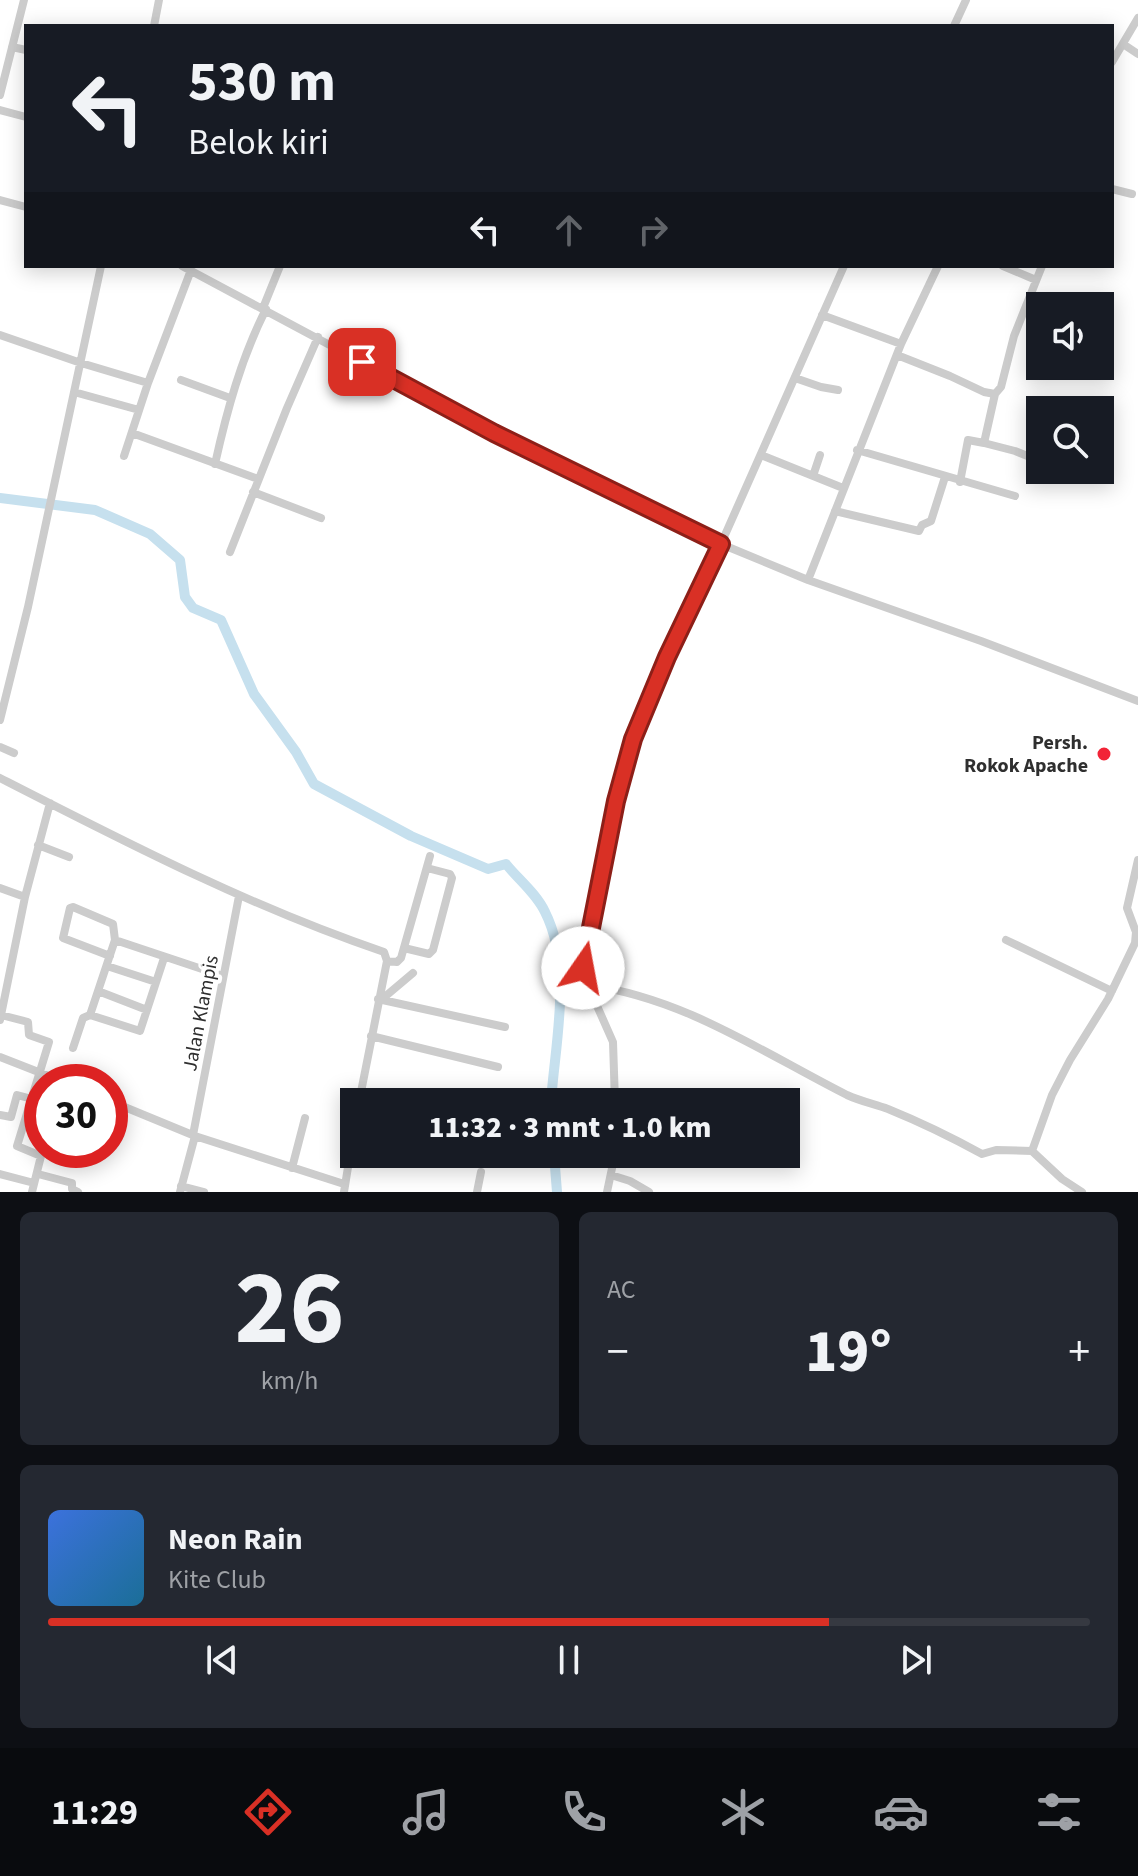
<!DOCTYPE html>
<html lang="id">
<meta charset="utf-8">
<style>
:root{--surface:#171b24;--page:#242831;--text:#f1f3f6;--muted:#9ea1a6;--line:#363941;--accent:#d93025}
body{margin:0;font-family:"Source Sans 3",sans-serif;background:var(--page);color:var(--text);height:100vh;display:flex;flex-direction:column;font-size:30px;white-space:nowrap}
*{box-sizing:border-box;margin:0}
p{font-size:26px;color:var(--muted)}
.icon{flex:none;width:44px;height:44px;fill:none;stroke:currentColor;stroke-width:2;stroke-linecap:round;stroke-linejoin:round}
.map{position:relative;height:1192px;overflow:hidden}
.side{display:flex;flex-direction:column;gap:20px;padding:20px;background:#0d0f14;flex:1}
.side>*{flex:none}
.hud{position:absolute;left:24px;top:24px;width:1090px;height:244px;border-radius:0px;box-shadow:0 4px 20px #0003;background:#171b24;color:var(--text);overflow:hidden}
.controls{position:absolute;left:1026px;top:292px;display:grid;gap:16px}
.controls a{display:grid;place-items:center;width:88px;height:88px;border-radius:0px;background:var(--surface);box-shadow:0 4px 20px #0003;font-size:40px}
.speed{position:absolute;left:24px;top:1064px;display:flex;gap:16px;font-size:40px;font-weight:700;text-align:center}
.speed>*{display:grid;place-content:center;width:104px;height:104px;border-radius:50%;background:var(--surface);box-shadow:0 4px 20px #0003;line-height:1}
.speed .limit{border:12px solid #d22;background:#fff;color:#111}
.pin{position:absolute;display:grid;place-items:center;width:68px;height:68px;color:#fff;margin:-34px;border-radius:16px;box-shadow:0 4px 12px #0006}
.me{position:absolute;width:88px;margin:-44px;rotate:12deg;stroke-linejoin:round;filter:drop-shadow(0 0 6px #0008)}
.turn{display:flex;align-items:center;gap:28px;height:168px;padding:0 32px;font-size:36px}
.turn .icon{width:104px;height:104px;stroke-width:2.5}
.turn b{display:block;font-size:56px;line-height:68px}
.lanes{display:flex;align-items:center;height:76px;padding:0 32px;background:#0003;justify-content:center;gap:40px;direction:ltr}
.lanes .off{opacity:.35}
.big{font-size:60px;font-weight:800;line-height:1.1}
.side .tile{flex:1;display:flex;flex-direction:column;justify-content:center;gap:12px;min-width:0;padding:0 28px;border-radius:12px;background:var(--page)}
.side .dial{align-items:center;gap:0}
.dial b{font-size:104px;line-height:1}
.song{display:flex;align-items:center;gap:24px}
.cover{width:96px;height:96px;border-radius:12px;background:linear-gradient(135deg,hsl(220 70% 55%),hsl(200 70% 35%))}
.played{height:8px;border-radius:4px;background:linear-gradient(90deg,var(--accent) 75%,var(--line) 75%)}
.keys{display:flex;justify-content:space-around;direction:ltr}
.heat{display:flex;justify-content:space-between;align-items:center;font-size:44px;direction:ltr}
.side .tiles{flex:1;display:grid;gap:20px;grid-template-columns:1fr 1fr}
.tile:last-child{grid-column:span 2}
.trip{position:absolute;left:340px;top:1088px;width:460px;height:80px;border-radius:0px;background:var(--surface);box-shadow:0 4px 20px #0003;font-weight:800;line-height:80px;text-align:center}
.tabs{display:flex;height:128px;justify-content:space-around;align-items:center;background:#090b0e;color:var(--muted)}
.tabs .icon{width:56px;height:56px}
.tabs .selected{color:var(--accent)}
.tabs b{font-size:36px;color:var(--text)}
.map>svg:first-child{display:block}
</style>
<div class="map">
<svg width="1138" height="1192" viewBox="0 0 1138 1192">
<rect width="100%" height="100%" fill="#fff"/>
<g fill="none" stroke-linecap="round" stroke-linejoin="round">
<!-- river -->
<path stroke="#c6e0ee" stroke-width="10" d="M 0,498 L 95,510 L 150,534 L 180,560 L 185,597 L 193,608 L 221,620 L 254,694 L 296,752 L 314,784 L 411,836 L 488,869 L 506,864 C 518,879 537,894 545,912 C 573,967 555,1043 551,1102
M 554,1154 L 557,1192"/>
<!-- minor -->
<path stroke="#ccc" stroke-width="8" d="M 154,26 L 159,0
M 954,26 L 966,0
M 1123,44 L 1138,54
M 12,47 L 26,50
M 1112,62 L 1138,18
M 0,95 L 24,0
M 0,110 L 26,117
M 1112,189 L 1132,194
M 0,200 L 26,207
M 182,266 L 494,433 L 721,544 L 808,580 L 981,641 L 1138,701
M 1003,266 L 1036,280
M 263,308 L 280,266
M 822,315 L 901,344
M 0,335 L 81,363 L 148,383
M 897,355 L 950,376 L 984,392 L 995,394
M 795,378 L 821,387 L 838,390
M 181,380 L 230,398
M 74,392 L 139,410
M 132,433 L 258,479
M 984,443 L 1015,451 L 1040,461
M 857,450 L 1015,496
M 761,455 L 843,488
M 124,456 L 148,383 L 191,270
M 215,464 C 227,410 241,359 266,309
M 1065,470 L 1069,471
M 813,476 L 820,455
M 960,482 L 968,440 L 984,443 L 995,394 L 1001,387 L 1014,336 L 1042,266
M 253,492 L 321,518
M 835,511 L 919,531 L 922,525 L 931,521 L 945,477
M 230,552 L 287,408 L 318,337
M 808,580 L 901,344 L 938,266
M 0,720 L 28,607 L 101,266
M 0,747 L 14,753
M 0,778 C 125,842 251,907 384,952 L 387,961 L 359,1102
M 38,845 L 69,857
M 0,888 L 25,897
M 1006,940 L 1112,991
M 404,948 L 429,954 L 433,950 L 452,878 L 450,874 L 427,868
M 110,956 L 63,938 L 70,908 L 73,907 L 113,924 L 115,940 L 223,976
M 387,961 L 397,962 L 401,958 L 430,856
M 107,966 L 156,982
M 588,985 C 684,998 762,1052 847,1095 C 860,1101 874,1104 888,1109 C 920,1122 951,1137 982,1154 L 996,1150 L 1032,1151 L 1062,1179 L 1082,1192
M 98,991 L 147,1010
M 378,999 L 505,1027
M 381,1000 L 413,973
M 1,1015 L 28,1022 L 29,1035 L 49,1042 L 17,1146 L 41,1156 L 32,1192
M 90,1015 L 140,1031 L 164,958
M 0,1020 L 25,897 L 50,803
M 371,1036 L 498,1067
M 73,1048 L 83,1018 L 90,1015 L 115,940
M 0,1057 L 64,1082
M 110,1101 L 195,1136 L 344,1184
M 615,1102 L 613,1042 L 586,981 L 583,968 L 616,801 L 633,739 L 667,657 L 721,544 L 844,266
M 0,1115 L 11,1117 L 17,1095 L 32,1099
M 193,1135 L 239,896
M 1032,1151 L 1052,1095 L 1070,1060 L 1108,999 L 1135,943 L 1136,932 L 1127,908 L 1138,860
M 292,1168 L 305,1118
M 0,1174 L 34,1183
M 38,1174 L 72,1183 L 72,1189 L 78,1192
M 611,1175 L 630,1181 L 649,1192
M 181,1186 L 204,1192
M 180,1192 L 195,1136
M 344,1192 L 354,1130
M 477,1192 L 481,1172
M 607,1192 L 615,1154"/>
</g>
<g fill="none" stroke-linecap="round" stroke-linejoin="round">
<!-- route casing -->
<g stroke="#8d1f18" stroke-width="20">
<path id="route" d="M 362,362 L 494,433 L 721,544 L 667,657 L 633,739 L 616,801 L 583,968"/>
</g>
<!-- route -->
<use href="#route" stroke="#d93025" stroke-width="14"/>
</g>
<!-- markers -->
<circle fill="#f22437" stroke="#fff" stroke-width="3" cx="1104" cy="754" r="8"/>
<g text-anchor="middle" stroke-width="8" stroke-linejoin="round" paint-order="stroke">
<!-- poi labels -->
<g font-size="20" font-weight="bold" fill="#2f2f2f" stroke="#fff" text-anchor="end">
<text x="1088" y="749">Persh.<tspan x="1088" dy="23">Rokok Apache</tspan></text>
</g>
<!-- street labels -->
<g font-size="20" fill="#2f2f2f" stroke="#fff">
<text transform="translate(200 1013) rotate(-79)" y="7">Jalan Klampis</text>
</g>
</g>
</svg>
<div class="controls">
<a><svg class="icon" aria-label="sound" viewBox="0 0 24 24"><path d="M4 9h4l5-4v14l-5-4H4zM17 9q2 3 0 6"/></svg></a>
<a><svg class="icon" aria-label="search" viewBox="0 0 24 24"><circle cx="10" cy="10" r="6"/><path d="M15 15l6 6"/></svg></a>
</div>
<div class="speed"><div class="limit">30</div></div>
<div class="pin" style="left:362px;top:362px;background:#d93025"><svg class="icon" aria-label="arrive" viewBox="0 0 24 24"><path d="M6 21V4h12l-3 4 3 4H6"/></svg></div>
<svg class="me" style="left:583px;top:968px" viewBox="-20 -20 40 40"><circle r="19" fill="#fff"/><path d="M0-13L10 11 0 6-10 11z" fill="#d93025"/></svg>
<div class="trip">11:32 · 3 mnt · 1.0 km</div>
<div class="hud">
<div class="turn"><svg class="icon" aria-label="left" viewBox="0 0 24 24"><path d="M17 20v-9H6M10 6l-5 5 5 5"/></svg><div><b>530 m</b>Belok kiri</div></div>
<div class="lanes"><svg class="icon" aria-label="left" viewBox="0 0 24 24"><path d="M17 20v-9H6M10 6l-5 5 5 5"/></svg><svg class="icon off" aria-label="ahead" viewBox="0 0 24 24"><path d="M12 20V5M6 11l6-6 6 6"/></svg><svg class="icon off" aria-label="right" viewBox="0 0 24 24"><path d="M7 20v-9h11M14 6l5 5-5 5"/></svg></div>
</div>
</div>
<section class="side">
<div class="tiles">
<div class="tile dial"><b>26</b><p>km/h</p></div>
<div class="tile"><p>AC</p>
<div class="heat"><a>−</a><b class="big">19°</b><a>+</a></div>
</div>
<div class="tile">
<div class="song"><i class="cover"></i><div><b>Neon Rain</b><p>Kite Club</p></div></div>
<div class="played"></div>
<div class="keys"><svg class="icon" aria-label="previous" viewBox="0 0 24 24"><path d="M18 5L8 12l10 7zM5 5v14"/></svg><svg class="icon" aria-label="pause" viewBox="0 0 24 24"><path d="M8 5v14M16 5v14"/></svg><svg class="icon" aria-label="next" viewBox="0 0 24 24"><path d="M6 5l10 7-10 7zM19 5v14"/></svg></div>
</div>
</div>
</section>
<nav class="tabs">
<b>11:29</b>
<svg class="icon selected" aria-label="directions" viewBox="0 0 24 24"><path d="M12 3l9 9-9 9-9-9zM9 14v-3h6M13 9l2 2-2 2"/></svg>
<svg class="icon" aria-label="music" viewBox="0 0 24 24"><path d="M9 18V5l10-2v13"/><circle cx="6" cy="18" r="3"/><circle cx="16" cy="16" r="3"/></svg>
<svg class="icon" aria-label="phone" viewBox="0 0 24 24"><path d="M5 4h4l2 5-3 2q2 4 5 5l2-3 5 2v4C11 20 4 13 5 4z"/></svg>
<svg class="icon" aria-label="climate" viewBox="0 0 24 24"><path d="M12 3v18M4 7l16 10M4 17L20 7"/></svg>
<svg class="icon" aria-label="car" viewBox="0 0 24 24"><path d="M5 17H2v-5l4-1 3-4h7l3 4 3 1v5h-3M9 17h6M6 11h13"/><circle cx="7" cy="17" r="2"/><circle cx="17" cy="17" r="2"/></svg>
<svg class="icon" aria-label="filters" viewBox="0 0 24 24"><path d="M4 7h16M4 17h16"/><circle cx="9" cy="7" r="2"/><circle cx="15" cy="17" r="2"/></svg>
</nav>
